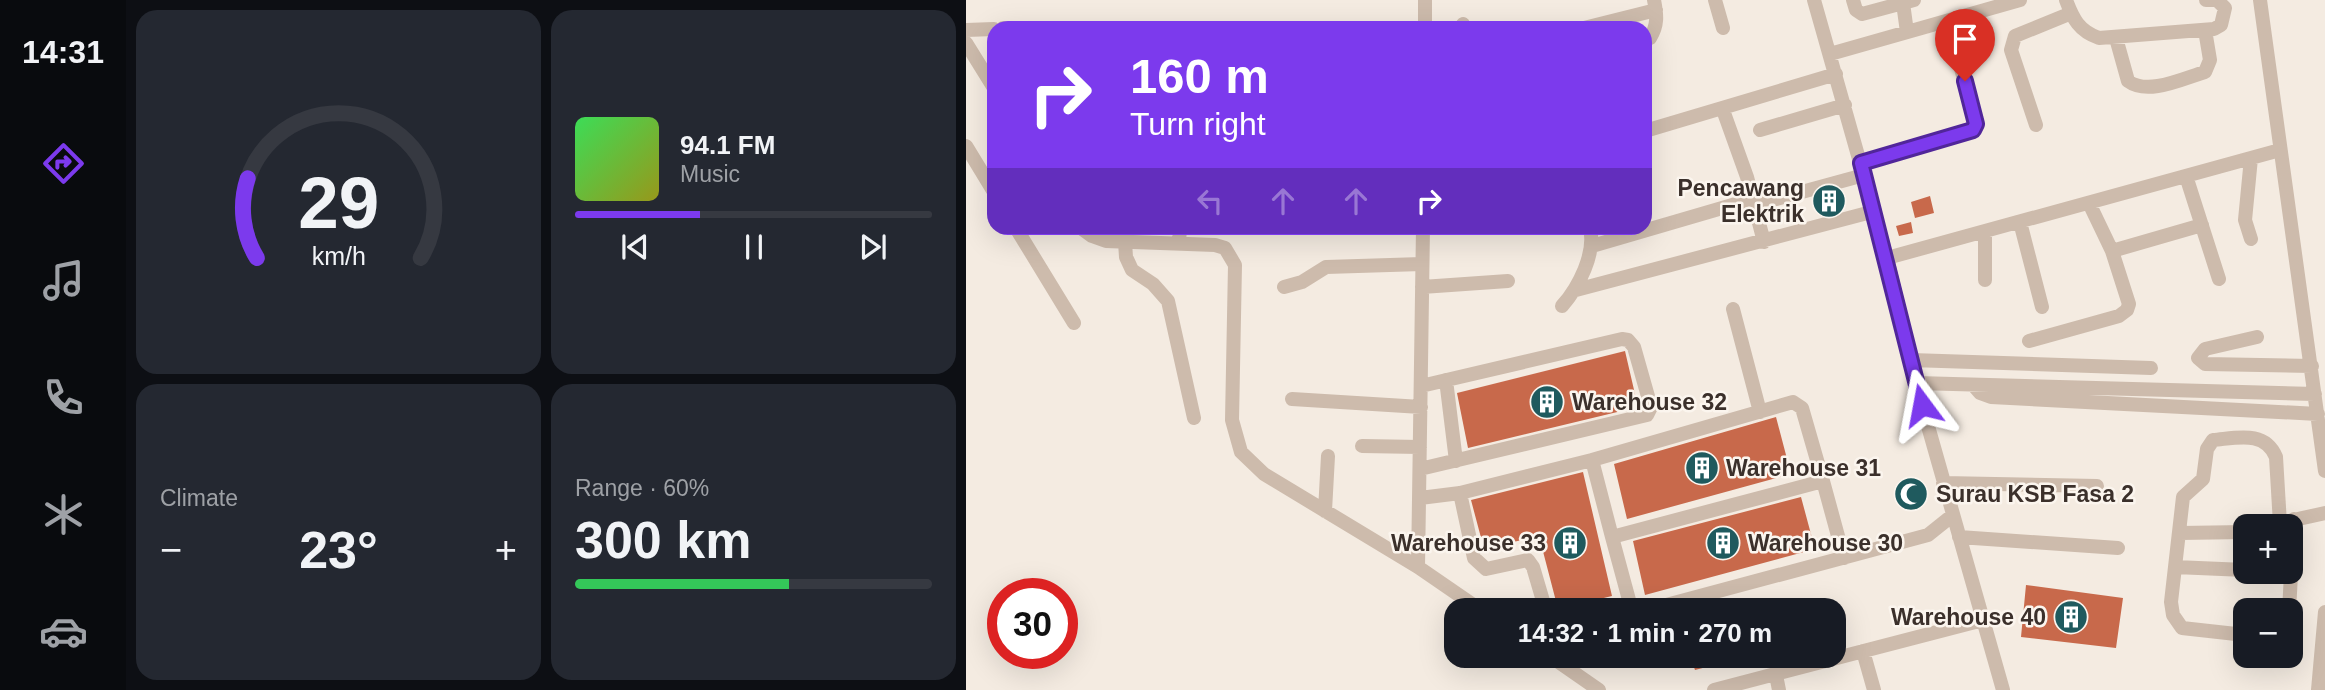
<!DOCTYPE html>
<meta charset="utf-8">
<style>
:root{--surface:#171b24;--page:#242831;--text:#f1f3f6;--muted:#9ea1a6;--line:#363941;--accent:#7c3aed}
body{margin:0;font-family:Arial,sans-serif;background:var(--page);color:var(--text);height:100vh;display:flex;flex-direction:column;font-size:26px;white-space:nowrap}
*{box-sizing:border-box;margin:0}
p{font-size:23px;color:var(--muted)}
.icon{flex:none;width:38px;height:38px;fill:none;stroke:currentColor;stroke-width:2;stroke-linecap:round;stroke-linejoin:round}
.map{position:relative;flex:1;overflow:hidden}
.details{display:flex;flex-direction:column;gap:10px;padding:10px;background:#0d0f14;width:840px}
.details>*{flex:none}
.top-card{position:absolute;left:21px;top:21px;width:665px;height:214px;border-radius:21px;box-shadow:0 7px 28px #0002;background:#7c3aed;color:#fff;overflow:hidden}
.tools{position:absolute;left:1267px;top:514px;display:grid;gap:14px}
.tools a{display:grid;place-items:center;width:70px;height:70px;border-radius:14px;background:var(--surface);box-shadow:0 7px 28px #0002;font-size:35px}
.speed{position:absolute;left:21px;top:578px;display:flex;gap:14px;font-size:35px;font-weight:700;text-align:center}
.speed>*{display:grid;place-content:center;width:91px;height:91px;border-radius:50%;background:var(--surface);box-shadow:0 7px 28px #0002;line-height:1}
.speed .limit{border:10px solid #d22;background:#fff;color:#111}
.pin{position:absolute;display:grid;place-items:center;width:60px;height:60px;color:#fff;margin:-72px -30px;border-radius:50% 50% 50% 0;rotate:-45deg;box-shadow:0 0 7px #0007}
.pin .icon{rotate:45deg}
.me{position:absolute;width:77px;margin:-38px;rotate:347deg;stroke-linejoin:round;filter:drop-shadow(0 0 5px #0008)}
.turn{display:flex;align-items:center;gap:24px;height:147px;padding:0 28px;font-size:32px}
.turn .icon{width:91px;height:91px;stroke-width:2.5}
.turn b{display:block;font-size:49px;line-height:60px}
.lanes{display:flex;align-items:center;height:66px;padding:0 28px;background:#0003;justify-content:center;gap:35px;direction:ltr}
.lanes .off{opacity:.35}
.big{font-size:52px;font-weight:700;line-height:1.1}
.details .tile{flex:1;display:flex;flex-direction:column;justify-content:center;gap:10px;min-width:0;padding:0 24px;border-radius:21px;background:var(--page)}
.details .dial{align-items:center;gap:0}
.dial svg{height:182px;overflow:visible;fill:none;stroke:var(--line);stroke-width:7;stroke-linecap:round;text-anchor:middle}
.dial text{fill:var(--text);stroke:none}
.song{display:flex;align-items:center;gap:21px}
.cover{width:84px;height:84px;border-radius:10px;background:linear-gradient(135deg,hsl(130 70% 55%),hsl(60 70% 35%))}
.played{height:7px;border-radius:4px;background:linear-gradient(90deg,var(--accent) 35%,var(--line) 35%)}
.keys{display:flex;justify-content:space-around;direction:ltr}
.heat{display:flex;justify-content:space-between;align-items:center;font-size:38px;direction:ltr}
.charge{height:10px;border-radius:5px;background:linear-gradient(90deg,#34c759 60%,var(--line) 0)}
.details .tiles{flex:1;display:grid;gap:10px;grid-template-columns:repeat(2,1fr)}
.trip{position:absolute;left:478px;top:598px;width:402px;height:70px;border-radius:21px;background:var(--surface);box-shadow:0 7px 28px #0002;font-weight:700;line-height:70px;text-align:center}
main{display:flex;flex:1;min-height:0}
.dock{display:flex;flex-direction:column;width:126px;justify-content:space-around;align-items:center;background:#090b0e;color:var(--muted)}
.dock .icon{width:49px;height:49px}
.dock .selected{color:var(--accent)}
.dock b{font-size:32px;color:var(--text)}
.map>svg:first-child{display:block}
</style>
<main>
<nav class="dock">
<b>14:31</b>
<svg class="icon selected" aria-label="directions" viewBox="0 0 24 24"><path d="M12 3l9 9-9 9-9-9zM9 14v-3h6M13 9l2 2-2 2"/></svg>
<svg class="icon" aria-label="music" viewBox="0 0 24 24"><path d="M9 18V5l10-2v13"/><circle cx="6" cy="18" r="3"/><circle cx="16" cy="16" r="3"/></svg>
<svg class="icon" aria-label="phone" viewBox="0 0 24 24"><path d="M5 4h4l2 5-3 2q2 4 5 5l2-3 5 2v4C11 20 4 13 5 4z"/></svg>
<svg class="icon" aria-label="climate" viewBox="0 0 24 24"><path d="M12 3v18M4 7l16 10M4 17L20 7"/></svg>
<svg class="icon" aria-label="car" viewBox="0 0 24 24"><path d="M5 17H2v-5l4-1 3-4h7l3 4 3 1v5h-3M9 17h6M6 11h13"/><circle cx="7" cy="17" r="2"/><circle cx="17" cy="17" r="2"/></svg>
</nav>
<section class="details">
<div class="tiles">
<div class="tile dial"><svg viewBox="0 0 100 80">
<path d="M14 69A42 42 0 1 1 86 69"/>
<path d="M14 69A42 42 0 0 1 10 34" stroke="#7c3aed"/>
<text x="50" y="56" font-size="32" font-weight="700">29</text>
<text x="50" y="72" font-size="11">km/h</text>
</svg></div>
<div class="tile">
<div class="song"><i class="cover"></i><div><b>94.1 FM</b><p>Music</p></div></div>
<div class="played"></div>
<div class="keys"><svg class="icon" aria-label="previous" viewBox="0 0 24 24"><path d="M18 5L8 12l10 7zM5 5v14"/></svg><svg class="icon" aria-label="pause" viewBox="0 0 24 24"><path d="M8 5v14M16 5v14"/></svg><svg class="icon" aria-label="next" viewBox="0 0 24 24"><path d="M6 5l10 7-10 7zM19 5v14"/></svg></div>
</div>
<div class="tile"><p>Climate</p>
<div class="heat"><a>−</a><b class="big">23°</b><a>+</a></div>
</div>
<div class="tile"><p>Range · 60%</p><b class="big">300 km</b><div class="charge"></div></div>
</div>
</section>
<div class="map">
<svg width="1359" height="690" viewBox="0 0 1359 690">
<rect width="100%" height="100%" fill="#f4ebe1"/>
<!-- building -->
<path fill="#c8694b" d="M 869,193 L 873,205 L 856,209 L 853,198 Z
M 964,196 L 968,213 L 949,218 L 945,202 Z
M 945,222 L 947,233 L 933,236 L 930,226 Z
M 659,351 L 672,407 L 502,448 L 491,393 Z
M 810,417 L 825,474 L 661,519 L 648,464 Z
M 617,472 L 646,596 L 592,609 L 573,536 L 518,549 L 505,500 Z
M 835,497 L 849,549 L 679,595 L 667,541 Z
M 1060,585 L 1157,598 L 1150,648 L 1055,637 Z
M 680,656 L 705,656 L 706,659 L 682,665 Z
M 724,656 L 750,656 L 752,664 L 729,670 Z"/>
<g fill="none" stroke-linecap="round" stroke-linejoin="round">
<!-- minor -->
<path stroke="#cdbbac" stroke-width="14" d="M 749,0 L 757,28
M 848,0 L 921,258 L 956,405 L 1037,690
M 887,0 L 890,10 L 896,14 L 937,3
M 1100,0 C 1107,19 1113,31 1133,38 L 1248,29 L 1255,25 L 1259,8 L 1251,0 L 1240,0
M 1294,0 L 1359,471
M 497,24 L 498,28
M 37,28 L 211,28
M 459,28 L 459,0
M 618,28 L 690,10
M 0,30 L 28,29
M 941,32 L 937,3 L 948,0
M 1150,38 L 1162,81 C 1182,96 1218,78 1239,72 L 1244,60 L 1239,30
M 679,40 L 684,38 C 692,25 691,15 688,0
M 0,43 L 28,88
M 864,54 L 1054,0
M 757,110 L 781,177 L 798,242
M 1070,125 L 1045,50 L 1049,36 L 1103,14
M 794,130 L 879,105
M 679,131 L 870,74
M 0,146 L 28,192
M 895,163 L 1007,130 L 1010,124 L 987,39
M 1220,176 L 1253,279
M 788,205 L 898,175
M 1054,222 L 1076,307
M 50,228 L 108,323
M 115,228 L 126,236 L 140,241 L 249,245 L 259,248 L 269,265 L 266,420 L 275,452 L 298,474 L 452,567 L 516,611
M 1019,231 L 1019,280
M 1285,239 L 1279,220 L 1285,158
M 159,242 L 160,257 L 166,270 L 187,284 L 202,301 L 228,418
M 213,243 L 214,228
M 626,246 L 787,199
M 1146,251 L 1236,225
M 921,258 L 1314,150
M 318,287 L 336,282 L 360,267 L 456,264
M 456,287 L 542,281
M 610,290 L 909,211
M 596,306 C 613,287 630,253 624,228
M 767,309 L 794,412
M 1291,337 L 1239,349 L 1232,358 L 1239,364 L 1346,366
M 1063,341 L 1153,316 L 1161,310 L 1163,304 L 1146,251 L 1123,203
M 945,360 L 1185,368
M 480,380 L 490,461
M 951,383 L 1349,394
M 1007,385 L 1014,393 L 1025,397 L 1352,414
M 326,399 L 455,407
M 396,446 L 454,447
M 626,460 L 827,402 L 836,408 L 857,481
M 454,469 L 681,415 L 685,407 L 668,347 L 662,340 L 656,339 L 455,386
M 977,483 L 1131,486
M 494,493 L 508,558 L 520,569 L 562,560 L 567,567 L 580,611
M 454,498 L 494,493 L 626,460 L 646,537 L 857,481 L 878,558
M 359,511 L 362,456
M 1319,522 L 1359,513
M 1214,533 L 1279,532
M 646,537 L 666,611
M 993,537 L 1152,548
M 452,567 L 457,228
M 1209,567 L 1279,570
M 678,611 L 962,535 L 987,515
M 1323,611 L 1328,519
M 1279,635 L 1216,628 L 1207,615 L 1205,602 L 1217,497 L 1237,479 L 1241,449 L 1247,440 C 1271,438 1299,430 1310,457 L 1314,524
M 897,651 L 908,690
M 584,656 L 633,690
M 810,675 L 813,690
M 748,690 L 1017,620
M 1352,690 L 1359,612"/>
</g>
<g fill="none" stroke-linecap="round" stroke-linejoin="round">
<!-- route casing -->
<g stroke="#51269a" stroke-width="18">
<path id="route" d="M 956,405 L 895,163 L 1007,130 L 1010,124 L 999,81"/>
</g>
<!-- route -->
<use href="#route" stroke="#7c3aed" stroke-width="12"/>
</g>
<!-- icons -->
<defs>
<g id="building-disc" transform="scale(1.75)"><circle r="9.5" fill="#1f5a5e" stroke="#fbf5ee"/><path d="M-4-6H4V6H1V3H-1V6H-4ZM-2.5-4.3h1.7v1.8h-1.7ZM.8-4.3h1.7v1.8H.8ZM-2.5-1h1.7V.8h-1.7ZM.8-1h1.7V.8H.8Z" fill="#fff"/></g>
<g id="mosque-disc" transform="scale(1.75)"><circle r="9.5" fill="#1f5a5e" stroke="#fbf5ee"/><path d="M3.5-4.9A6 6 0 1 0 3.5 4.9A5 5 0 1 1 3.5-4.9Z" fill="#fff"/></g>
</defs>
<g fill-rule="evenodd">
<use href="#building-disc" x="863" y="201"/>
<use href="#building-disc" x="581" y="402"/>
<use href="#building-disc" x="736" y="468"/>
<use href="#mosque-disc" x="945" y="494"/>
<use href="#building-disc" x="604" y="543"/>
<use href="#building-disc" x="757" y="543"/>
<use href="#building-disc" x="1105" y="617"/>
</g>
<g text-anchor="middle" stroke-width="5" stroke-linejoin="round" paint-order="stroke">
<!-- poi labels -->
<g font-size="23" font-weight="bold" fill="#3b302b" stroke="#fbf5ee" text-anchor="start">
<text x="838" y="196" text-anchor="end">Pencawang<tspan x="838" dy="26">Elektrik</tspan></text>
<text x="606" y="410">Warehouse 32</text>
<text x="760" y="476">Warehouse 31</text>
<text x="970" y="502">Surau KSB Fasa 2</text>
<text x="580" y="551" text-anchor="end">Warehouse 33</text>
<text x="782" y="551">Warehouse 30</text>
<text x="1080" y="625" text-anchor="end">Warehouse 40</text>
</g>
</g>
</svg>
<div class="tools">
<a>+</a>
<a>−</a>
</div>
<div class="speed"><div class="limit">30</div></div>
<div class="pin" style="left:999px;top:81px;background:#d93025"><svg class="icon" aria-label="arrive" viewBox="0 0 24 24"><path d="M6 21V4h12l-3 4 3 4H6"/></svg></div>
<svg class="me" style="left:956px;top:405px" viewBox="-20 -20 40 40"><path d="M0-17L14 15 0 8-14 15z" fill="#7c3aed" stroke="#fff" stroke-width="4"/></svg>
<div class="trip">14:32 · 1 min · 270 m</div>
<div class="top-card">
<div class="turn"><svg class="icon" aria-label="right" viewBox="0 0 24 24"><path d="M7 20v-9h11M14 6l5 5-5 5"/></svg><div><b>160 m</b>Turn right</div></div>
<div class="lanes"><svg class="icon off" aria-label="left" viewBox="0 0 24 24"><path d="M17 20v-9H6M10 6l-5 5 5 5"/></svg><svg class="icon off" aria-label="ahead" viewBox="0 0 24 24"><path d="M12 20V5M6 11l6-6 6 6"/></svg><svg class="icon off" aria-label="ahead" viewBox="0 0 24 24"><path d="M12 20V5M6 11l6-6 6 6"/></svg><svg class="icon" aria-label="right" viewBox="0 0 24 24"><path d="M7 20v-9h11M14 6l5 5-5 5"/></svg></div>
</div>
</div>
</main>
